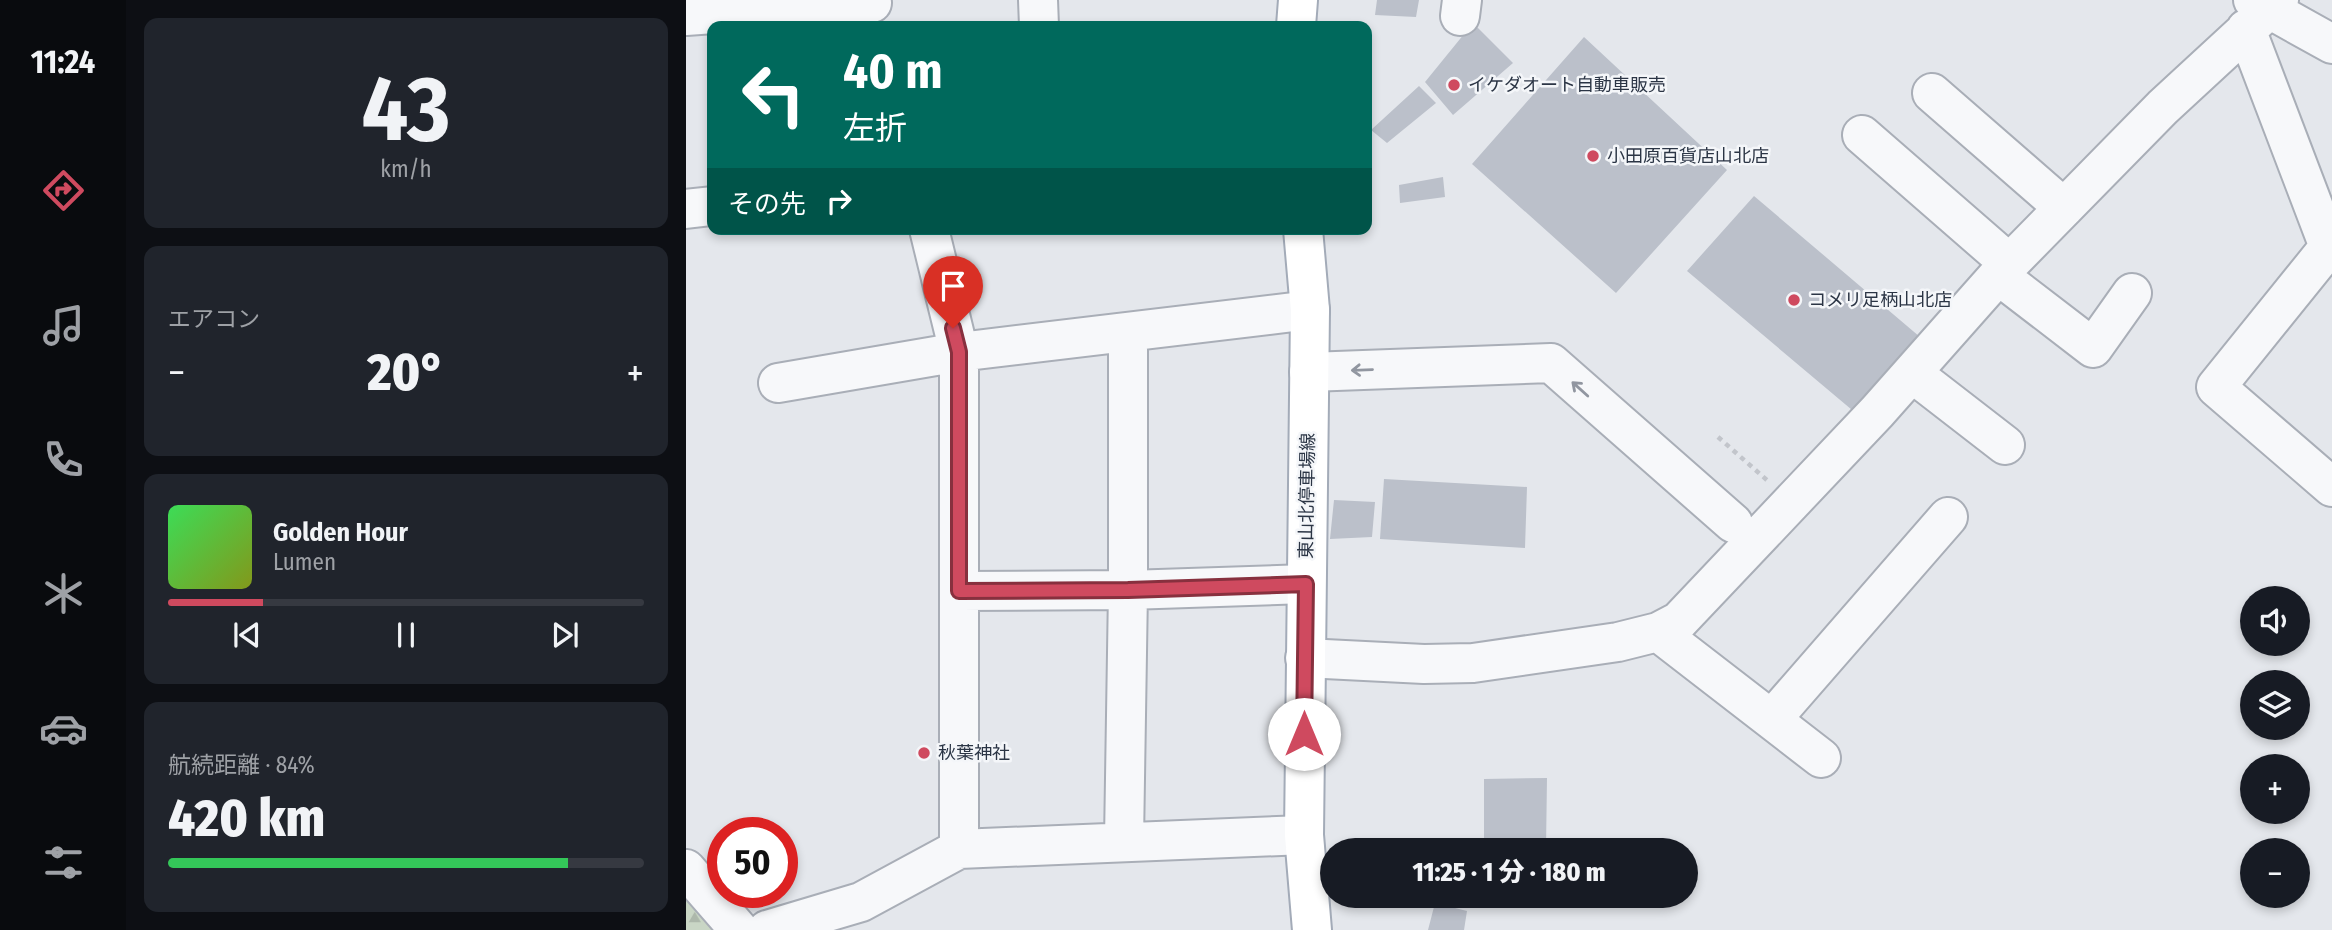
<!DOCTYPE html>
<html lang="ja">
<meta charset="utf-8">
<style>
:root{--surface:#171b24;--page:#20242c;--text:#f1f3f6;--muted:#9ea1a6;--line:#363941;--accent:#cf4a5f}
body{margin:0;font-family:"Fira Sans Condensed","Noto Sans JP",sans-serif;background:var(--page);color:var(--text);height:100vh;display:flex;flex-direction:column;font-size:26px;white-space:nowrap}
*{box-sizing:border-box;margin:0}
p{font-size:23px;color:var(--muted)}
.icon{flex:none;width:38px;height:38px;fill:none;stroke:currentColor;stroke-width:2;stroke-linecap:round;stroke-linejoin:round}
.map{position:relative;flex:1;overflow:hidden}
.details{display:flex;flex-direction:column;gap:18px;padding:18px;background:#0d0f14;width:560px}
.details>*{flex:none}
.banner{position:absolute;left:21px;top:21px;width:665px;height:214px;border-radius:14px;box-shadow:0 4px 10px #0003;background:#00695c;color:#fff;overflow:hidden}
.fabs{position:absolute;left:1554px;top:586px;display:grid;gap:14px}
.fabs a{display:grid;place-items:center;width:70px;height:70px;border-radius:50%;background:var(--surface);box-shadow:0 4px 10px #0003;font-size:35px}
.speed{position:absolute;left:21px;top:817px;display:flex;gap:14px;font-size:35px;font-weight:700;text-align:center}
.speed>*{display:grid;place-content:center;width:91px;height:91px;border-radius:50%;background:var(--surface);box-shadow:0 4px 10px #0003;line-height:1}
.speed .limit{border:10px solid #d22;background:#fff;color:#111}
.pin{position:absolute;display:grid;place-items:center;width:60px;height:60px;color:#fff;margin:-72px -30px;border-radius:50% 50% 50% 0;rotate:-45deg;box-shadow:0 0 7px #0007}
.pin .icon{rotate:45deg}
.me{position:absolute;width:77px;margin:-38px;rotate:0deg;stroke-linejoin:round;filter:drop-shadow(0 0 5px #0008)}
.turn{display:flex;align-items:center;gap:24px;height:147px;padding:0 21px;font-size:32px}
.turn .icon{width:91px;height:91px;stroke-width:2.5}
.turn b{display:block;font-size:49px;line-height:60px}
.then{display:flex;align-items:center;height:66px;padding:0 21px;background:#0003;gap:14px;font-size:26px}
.big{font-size:52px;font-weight:800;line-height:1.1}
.details .widget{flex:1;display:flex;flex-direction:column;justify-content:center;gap:10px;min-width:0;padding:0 24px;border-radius:14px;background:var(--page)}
.details .dial{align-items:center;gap:0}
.dial b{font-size:91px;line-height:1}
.song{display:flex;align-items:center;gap:21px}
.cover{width:84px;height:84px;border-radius:10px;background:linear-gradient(135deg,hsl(130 70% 55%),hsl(70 70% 35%))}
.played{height:7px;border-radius:4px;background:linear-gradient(90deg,var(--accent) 20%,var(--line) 20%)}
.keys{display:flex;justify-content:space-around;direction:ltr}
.heat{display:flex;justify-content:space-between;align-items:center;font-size:38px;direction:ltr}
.charge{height:10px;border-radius:5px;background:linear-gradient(90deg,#34c759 84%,var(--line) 0)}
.trip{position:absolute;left:634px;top:838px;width:378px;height:70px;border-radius:35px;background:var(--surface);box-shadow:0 4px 10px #0003;font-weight:800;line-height:70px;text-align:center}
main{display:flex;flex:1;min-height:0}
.menu{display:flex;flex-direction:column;width:126px;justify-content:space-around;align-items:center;background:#090b0e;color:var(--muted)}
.menu .icon{width:49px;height:49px}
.menu .on{color:var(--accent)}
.menu b{font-size:32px;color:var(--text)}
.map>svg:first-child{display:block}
</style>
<main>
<nav class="menu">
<b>11:24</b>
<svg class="icon on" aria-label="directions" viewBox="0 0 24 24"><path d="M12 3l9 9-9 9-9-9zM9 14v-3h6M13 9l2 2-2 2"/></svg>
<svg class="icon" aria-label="music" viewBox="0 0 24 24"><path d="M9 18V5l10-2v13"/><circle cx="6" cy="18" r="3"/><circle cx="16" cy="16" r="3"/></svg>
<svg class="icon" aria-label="phone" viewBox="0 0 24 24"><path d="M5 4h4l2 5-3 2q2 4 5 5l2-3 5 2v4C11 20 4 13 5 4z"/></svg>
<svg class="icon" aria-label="climate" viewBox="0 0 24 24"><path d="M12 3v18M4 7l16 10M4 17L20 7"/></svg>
<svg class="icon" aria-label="car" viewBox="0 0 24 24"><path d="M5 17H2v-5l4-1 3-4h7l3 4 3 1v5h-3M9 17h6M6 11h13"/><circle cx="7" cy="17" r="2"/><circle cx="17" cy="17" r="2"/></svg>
<svg class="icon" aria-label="filters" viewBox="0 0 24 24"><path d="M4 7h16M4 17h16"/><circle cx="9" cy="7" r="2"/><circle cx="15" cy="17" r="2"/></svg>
</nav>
<section class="details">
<div class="widget dial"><b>43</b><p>km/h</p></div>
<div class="widget"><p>エアコン</p>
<div class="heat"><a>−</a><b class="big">20°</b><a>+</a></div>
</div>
<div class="widget">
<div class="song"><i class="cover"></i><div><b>Golden Hour</b><p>Lumen</p></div></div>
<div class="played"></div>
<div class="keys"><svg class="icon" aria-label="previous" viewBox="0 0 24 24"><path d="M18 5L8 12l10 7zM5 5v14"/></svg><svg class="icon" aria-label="pause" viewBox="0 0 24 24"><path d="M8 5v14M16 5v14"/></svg><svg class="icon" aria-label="next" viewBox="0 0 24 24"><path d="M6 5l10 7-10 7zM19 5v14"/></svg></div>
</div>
<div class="widget"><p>航続距離 · 84%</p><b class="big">420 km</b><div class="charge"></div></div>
</section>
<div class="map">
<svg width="1646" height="930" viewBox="0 0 1646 930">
<defs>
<pattern id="forest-firs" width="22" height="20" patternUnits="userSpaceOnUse" patternTransform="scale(1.75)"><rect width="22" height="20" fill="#c9d6c5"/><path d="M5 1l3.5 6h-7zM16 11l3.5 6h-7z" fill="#adb8ab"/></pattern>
</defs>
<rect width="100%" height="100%" fill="#e4e7ec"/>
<!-- forest -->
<path fill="url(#forest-firs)" d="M 0,875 L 42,930 L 0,930 Z"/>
<!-- building -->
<path fill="#bbc0ca" d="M 691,0 L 733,0 L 730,17 L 689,15 Z
M 787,23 L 827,63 L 767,115 L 739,82 Z
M 898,37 L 1041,170 L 930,293 L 786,164 Z
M 733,86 L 750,103 L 701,143 L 685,130 Z
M 757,177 L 759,197 L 714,203 L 713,185 Z
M 1068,196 L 1234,337 L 1172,415 L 1001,271 Z
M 698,479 L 841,487 L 839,548 L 694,539 Z
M 648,500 L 689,502 L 686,537 L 644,539 Z
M 861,778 L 860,848 L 798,846 L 798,779 Z
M 762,896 L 804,896 L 801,908 Z
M 749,903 L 781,911 L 778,930 L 742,930 Z"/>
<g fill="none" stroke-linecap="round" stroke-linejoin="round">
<!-- minor casing -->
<g stroke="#a9aeb7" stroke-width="42">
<path id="minor" d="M 352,0 L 353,26
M 1567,0 L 1646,44
M 0,16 L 186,3
M 774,16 L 776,0
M 1560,29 L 1643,247 L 1530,387 L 1646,487
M 1246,93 L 1378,208
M 1176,135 L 1323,263
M 0,209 L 26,206
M 243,229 L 273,352 L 273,849
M 1312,275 L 1407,348 L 1446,293
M 623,372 L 865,363 L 1047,523
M 1226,373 L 1319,445
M 92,383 L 273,352 L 624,310
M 273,591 L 442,590 L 620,584
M 972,632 L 1135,758
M 619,658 L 738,664 L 787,663 L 932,642 L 972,632 L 993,621 L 1191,412 L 1316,271 L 1477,107 L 1593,0
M 1086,719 L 1262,517
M 438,841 L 442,590 L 442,332
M 0,869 L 53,930
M 81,930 L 175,902 L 273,849 L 618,835"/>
</g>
<!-- major casing -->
<g stroke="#a3abb8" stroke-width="42">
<path id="major" d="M 610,26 L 612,0
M 617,229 L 624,310 L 618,835 L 626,930"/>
</g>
<!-- path -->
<path stroke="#c2c5cb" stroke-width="4.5" stroke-dasharray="5 5" stroke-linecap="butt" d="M 1032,437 L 1082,481"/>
<!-- minor -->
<use href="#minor" stroke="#f7f8fa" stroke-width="38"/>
<!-- major -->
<use href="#major" stroke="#fff" stroke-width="38"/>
</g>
<!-- one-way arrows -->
<defs><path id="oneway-shaft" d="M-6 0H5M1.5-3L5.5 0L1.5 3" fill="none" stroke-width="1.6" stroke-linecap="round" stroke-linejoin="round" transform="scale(1.75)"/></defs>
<g stroke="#9196a0">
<use href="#oneway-shaft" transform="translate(676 370) rotate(178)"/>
<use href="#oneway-shaft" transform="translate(894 389) rotate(-138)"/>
</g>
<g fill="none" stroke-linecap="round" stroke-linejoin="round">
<!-- route casing -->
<g stroke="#87303e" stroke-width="18">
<path id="route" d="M 267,328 L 273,352 L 273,591 L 442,590 L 620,584 L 618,734"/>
</g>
<!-- route -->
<use href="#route" stroke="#cf4a5f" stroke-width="12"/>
</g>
<!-- markers -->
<g fill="#cf4a5f" stroke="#f4f6f9" stroke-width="2.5">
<circle cx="768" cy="85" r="7"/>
<circle cx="907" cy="156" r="7"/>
<circle cx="1108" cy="300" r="7"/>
<circle cx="238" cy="753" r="7"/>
</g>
<g text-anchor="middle" stroke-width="5" stroke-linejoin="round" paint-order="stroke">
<!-- poi labels -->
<g font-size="18" fill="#2b3545" stroke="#f4f6f9" text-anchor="start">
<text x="782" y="91">イケダオート自動車販売</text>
<text x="921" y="162">小田原百貨店山北店</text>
<text x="1122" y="306">コメリ足柄山北店</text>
<text x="252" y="759">秋葉神社</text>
</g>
<!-- street labels -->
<g font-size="18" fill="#2b3545" stroke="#f4f6f9">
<text transform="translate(621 496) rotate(-89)" y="6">東山北停車場線</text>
</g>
</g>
</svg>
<div class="fabs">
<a><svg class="icon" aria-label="sound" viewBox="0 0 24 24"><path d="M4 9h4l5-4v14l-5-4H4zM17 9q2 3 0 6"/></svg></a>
<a><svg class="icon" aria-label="layers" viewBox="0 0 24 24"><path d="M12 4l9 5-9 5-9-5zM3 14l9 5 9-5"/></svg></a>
<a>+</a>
<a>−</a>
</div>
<div class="speed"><div class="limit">50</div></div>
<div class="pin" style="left:267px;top:328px;background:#d93025"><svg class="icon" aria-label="arrive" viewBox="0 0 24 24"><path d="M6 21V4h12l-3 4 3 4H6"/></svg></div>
<svg class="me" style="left:618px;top:734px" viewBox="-20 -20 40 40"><circle r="19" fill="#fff"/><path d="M0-13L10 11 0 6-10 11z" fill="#cf4a5f"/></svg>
<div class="trip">11:25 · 1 分 · 180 m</div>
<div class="banner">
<div class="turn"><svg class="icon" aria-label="left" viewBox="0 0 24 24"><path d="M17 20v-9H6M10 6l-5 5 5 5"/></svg><div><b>40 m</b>左折</div></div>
<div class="then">その先<svg class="icon" aria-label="right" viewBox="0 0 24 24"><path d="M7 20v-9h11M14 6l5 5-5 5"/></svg></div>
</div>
</div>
</main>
